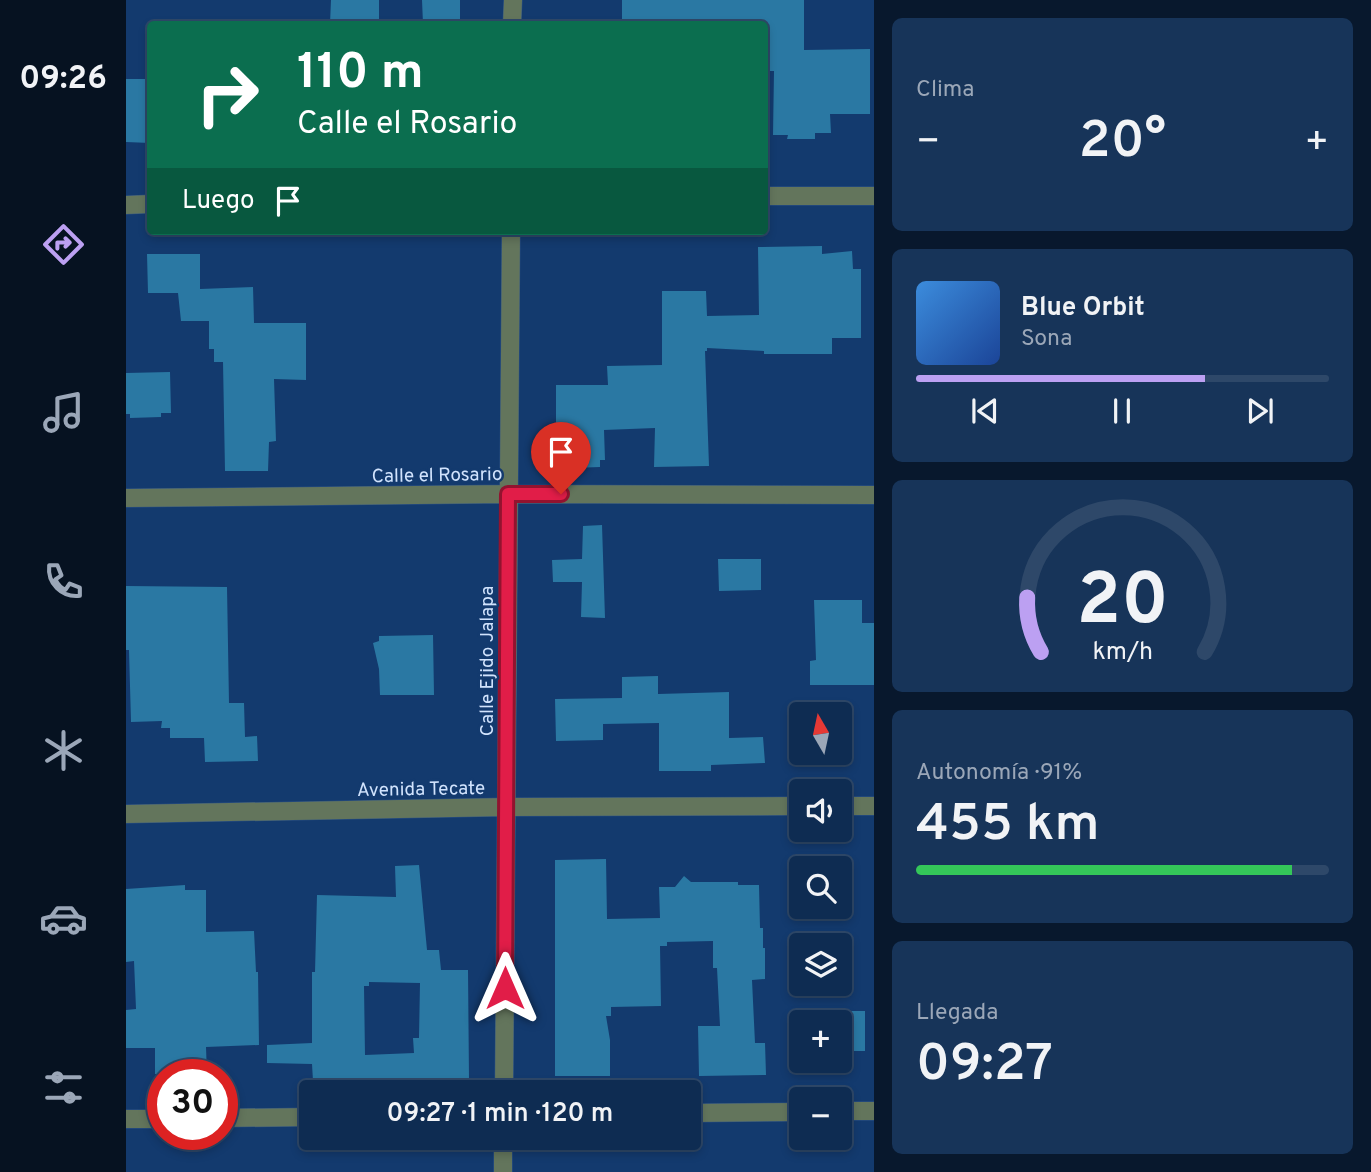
<!DOCTYPE html>
<html lang="es">
<meta charset="utf-8">
<style>
:root{--surface:#0e2c52;--page:#173459;--text:#f1f3f6;--muted:#9ba7b8;--line:#2e4869;--accent:#bca0f2}
body{margin:0;font-family:Overpass,sans-serif;background:var(--page);color:var(--text);height:100vh;display:flex;flex-direction:column;font-size:26px;white-space:nowrap}
*{box-sizing:border-box;margin:0}
p{font-size:23px;color:var(--muted)}
.icon{flex:none;width:38px;height:38px;fill:none;stroke:currentColor;stroke-width:2;stroke-linecap:round;stroke-linejoin:round}
.map{position:relative;flex:1;overflow:hidden}
.side{display:flex;flex-direction:column;gap:18px;padding:18px;background:#08182d;width:497px}
.side>*{flex:none}
.hud{position:absolute;left:21px;top:21px;width:621px;height:214px;border-radius:7px;box-shadow:0 4px 10px #0003,0 0 0 2px var(--line);background:#0b6e4f;color:#fff;overflow:hidden}
.needle{width:46px;rotate:351deg}
.controls{position:absolute;left:663px;top:702px;display:grid;gap:14px}
.controls a{display:grid;place-items:center;width:63px;height:63px;border-radius:7px;background:var(--surface);box-shadow:0 4px 10px #0003,0 0 0 2px var(--line);font-size:35px}
.speed{position:absolute;left:21px;top:1059px;display:flex;gap:14px;font-size:35px;font-weight:700;text-align:center}
.speed>*{display:grid;place-content:center;width:91px;height:91px;border-radius:50%;background:var(--surface);box-shadow:0 4px 10px #0003,0 0 0 2px var(--line);line-height:1}
.speed .limit{border:10px solid #d22;background:#fff;color:#111}
.pin{position:absolute;display:grid;place-items:center;width:60px;height:60px;color:#fff;margin:-72px -30px;border-radius:50% 50% 50% 0;rotate:-45deg;box-shadow:0 0 7px #0007}
.pin .icon{rotate:45deg}
.me{position:absolute;width:77px;margin:-38px;rotate:0deg;stroke-linejoin:round;filter:drop-shadow(0 0 5px #0008)}
.turn{display:flex;align-items:center;gap:24px;height:147px;padding:0 35px;font-size:32px}
.turn .icon{width:91px;height:91px;stroke-width:2.5}
.turn b{display:block;font-size:49px;line-height:60px}
.then{display:flex;align-items:center;height:66px;padding:0 35px;background:#0003;gap:14px;font-size:26px}
.big{font-size:52px;font-weight:600;line-height:1.1}
.side .tile{flex:1;display:flex;flex-direction:column;justify-content:center;gap:10px;min-width:0;padding:0 24px;border-radius:10px;background:var(--page)}
.side .dial{align-items:center;gap:0}
.dial svg{height:182px;overflow:visible;fill:none;stroke:var(--line);stroke-width:7;stroke-linecap:round;text-anchor:middle}
.dial text{fill:var(--text);stroke:none}
.song{display:flex;align-items:center;gap:21px}
.cover{width:84px;height:84px;border-radius:10px;background:linear-gradient(135deg,hsl(210 70% 55%),hsl(220 70% 35%))}
.played{height:7px;border-radius:4px;background:linear-gradient(90deg,var(--accent) 70%,var(--line) 70%)}
.keys{display:flex;justify-content:space-around;direction:ltr}
.heat{display:flex;justify-content:space-between;align-items:center;font-size:38px;direction:ltr}
.charge{height:10px;border-radius:5px;background:linear-gradient(90deg,#34c759 91%,var(--line) 0)}
.trip{position:absolute;left:173px;top:1080px;width:402px;height:70px;border-radius:7px;background:var(--surface);box-shadow:0 4px 10px #0003,0 0 0 2px var(--line);font-weight:600;line-height:70px;text-align:center}
main{display:flex;flex:1;min-height:0}
.tab-bar{display:flex;flex-direction:column;width:126px;justify-content:space-around;align-items:center;background:#061221;color:var(--muted)}
.tab-bar .icon{width:49px;height:49px}
.tab-bar .current{color:var(--accent)}
.tab-bar b{font-size:32px;color:var(--text)}
.map>svg:first-child{display:block}
</style>
<main>
<nav class="tab-bar">
<b>09:26</b>
<svg class="icon current" aria-label="directions" viewBox="0 0 24 24"><path d="M12 3l9 9-9 9-9-9zM9 14v-3h6M13 9l2 2-2 2"/></svg>
<svg class="icon" aria-label="music" viewBox="0 0 24 24"><path d="M9 18V5l10-2v13"/><circle cx="6" cy="18" r="3"/><circle cx="16" cy="16" r="3"/></svg>
<svg class="icon" aria-label="phone" viewBox="0 0 24 24"><path d="M5 4h4l2 5-3 2q2 4 5 5l2-3 5 2v4C11 20 4 13 5 4z"/></svg>
<svg class="icon" aria-label="climate" viewBox="0 0 24 24"><path d="M12 3v18M4 7l16 10M4 17L20 7"/></svg>
<svg class="icon" aria-label="car" viewBox="0 0 24 24"><path d="M5 17H2v-5l4-1 3-4h7l3 4 3 1v5h-3M9 17h6M6 11h13"/><circle cx="7" cy="17" r="2"/><circle cx="17" cy="17" r="2"/></svg>
<svg class="icon" aria-label="filters" viewBox="0 0 24 24"><path d="M4 7h16M4 17h16"/><circle cx="9" cy="7" r="2"/><circle cx="15" cy="17" r="2"/></svg>
</nav>
<div class="map">
<svg width="748" height="1172" viewBox="0 0 748 1172">
<rect width="100%" height="100%" fill="#133a6e"/>
<!-- building -->
<path fill="#2a78a3" fill-rule="evenodd" d="M 205,0 L 253,0 L 253,24 L 204,24 Z
M 296,0 L 334,0 L 334,24 L 297,24 Z
M 496,0 L 678,0 L 678,50 L 744,49 L 744,114 L 704,114 L 705,133 L 689,133 L 689,139 L 661,139 L 662,135 L 647,135 L 648,71 L 639,71 L 639,24 L 496,24 Z
M 0,79 L 24,79 L 24,143 L 0,142 Z
M 696,246 L 696,254 L 726,251 L 727,269 L 735,269 L 735,338 L 706,338 L 706,354 L 638,354 L 638,351 L 581,348 L 581,351 L 579,351 L 583,466 L 528,467 L 529,428 L 478,430 L 479,460 L 474,460 L 474,467 L 447,468 L 446,433 L 430,433 L 430,385 L 482,385 L 481,366 L 536,365 L 536,291 L 580,291 L 581,316 L 633,315 L 632,247 Z
M 21,254 L 74,254 L 74,289 L 127,287 L 128,323 L 180,323 L 180,380 L 148,379 L 150,441 L 143,442 L 142,471 L 99,471 L 97,362 L 88,362 L 88,349 L 83,349 L 83,321 L 55,321 L 52,293 L 22,293 Z
M 44,372 L 45,413 L 35,413 L 35,417 L 4,418 L 4,414 L 0,414 L 0,373 Z
M 476,525 L 479,618 L 455,617 L 456,582 L 427,582 L 426,560 L 456,559 L 457,526 Z
M 592,559 L 635,559 L 635,590 L 593,591 Z
M 0,586 L 101,587 L 103,703 L 118,703 L 119,737 L 131,736 L 132,761 L 79,762 L 78,738 L 44,738 L 44,728 L 35,728 L 36,721 L 5,722 L 3,650 L 0,650 Z
M 688,600 L 736,600 L 736,623 L 748,623 L 748,685 L 684,685 L 684,661 L 690,660 Z
M 307,635 L 308,695 L 254,695 L 253,669 L 247,643 L 253,641 L 253,636 Z
M 532,676 L 532,694 L 603,692 L 603,738 L 637,737 L 639,763 L 585,765 L 585,771 L 533,771 L 533,723 L 477,724 L 477,740 L 430,741 L 429,699 L 496,698 L 496,677 Z
M 480,859 L 481,919 L 534,918 L 533,887 L 549,887 L 558,876 L 565,882 L 612,882 L 612,885 L 633,885 L 634,928 L 637,928 L 637,948 L 639,948 L 639,979 L 626,980 L 629,1043 L 639,1043 L 640,1075 L 573,1076 L 572,1026 L 594,1026 L 591,968 L 587,968 L 587,941 L 541,942 L 541,946 L 534,946 L 535,1006 L 485,1007 L 485,1016 L 480,1016 L 484,1040 L 484,1076 L 429,1076 L 429,860 Z
M 293,865 L 301,950 L 313,950 L 315,970 L 342,970 L 343,1079 L 187,1081 L 186,1064 L 141,1063 L 141,1045 L 186,1043 L 186,972 L 189,972 L 191,895 L 270,897 L 269,866 ZM 243,982 L 294,983 L 293,1038 L 287,1038 L 288,1053 L 239,1055 L 238,986 L 243,986 Z
M 59,885 L 59,890 L 80,890 L 80,932 L 128,931 L 130,972 L 132,972 L 133,1045 L 80,1047 L 81,1074 L 29,1074 L 29,1048 L 0,1048 L 0,1010 L 10,1009 L 8,961 L 0,962 L 0,889 Z
M 714,1011 L 739,1011 L 739,1051 L 714,1051 Z"/>
<g fill="none" stroke-linecap="round" stroke-linejoin="round">
<!-- minor casing -->
<g stroke="#315585" stroke-width="19">
<path id="minor" d="M 386,24 L 387,0
M 639,196 L 748,196
M 0,205 L 24,204
M 0,498 L 382,494 L 748,495
M 714,806 L 748,806
M 0,814 L 380,807 L 676,806
M 378,1092 L 385,231
M 714,1111 L 748,1111
M 564,1113 L 676,1112
M 96,1118 L 186,1117
M 0,1119 L 37,1119
M 377,1172 L 377,1138"/>
</g>
<!-- minor -->
<use href="#minor" stroke="#63755c" stroke-width="18"/>
</g>
<g fill="none" stroke-linecap="round" stroke-linejoin="round">
<!-- route casing -->
<g stroke="#92132f" stroke-width="18">
<path id="route" d="M 379,988 L 382,494 L 435,494"/>
</g>
<!-- route -->
<use href="#route" stroke="#e11d48" stroke-width="12"/>
</g>
<g text-anchor="middle" stroke-width="5" stroke-linejoin="round" paint-order="stroke">
<!-- street labels -->
<g font-size="19" fill="#d1e3fd" stroke="#133a6e">
<text transform="translate(311 474) rotate(-1)" y="7">Calle el Rosario</text>
<text transform="translate(360 661) rotate(-90)" y="7">Calle Ejido Jalapa</text>
<text transform="translate(295 788) rotate(-1)" y="7">Avenida Tecate</text>
</g>
</g>
</svg>
<div class="controls">
<a><svg class="needle" viewBox="-14 -14 28 28"><path d="M0-13l5 13h-10z" fill="#e53935"/><path d="M0 13l5-13h-10z" fill="#9ba7b8"/></svg></a>
<a><svg class="icon" aria-label="sound" viewBox="0 0 24 24"><path d="M4 9h4l5-4v14l-5-4H4zM17 9q2 3 0 6"/></svg></a>
<a><svg class="icon" aria-label="search" viewBox="0 0 24 24"><circle cx="10" cy="10" r="6"/><path d="M15 15l6 6"/></svg></a>
<a><svg class="icon" aria-label="layers" viewBox="0 0 24 24"><path d="M12 4l9 5-9 5-9-5zM3 14l9 5 9-5"/></svg></a>
<a>+</a>
<a>−</a>
</div>
<div class="speed"><div class="limit">30</div></div>
<div class="pin" style="left:435px;top:494px;background:#d93025"><svg class="icon" aria-label="arrive" viewBox="0 0 24 24"><path d="M6 21V4h12l-3 4 3 4H6"/></svg></div>
<svg class="me" style="left:379px;top:988px" viewBox="-20 -20 40 40"><path d="M0-17L14 15 0 8-14 15z" fill="#e11d48" stroke="#fff" stroke-width="4"/></svg>
<div class="trip">09:27 · 1 min · 120 m</div>
<div class="hud">
<div class="turn"><svg class="icon" aria-label="right" viewBox="0 0 24 24"><path d="M7 20v-9h11M14 6l5 5-5 5"/></svg><div><b>110 m</b>Calle el Rosario</div></div>
<div class="then">Luego<svg class="icon" aria-label="arrive" viewBox="0 0 24 24"><path d="M6 21V4h12l-3 4 3 4H6"/></svg></div>
</div>
</div>
<section class="side">
<div class="tile"><p>Clima</p>
<div class="heat"><a>−</a><b class="big">20°</b><a>+</a></div>
</div>
<div class="tile">
<div class="song"><i class="cover"></i><div><b>Blue Orbit</b><p>Sona</p></div></div>
<div class="played"></div>
<div class="keys"><svg class="icon" aria-label="previous" viewBox="0 0 24 24"><path d="M18 5L8 12l10 7zM5 5v14"/></svg><svg class="icon" aria-label="pause" viewBox="0 0 24 24"><path d="M8 5v14M16 5v14"/></svg><svg class="icon" aria-label="next" viewBox="0 0 24 24"><path d="M6 5l10 7-10 7zM19 5v14"/></svg></div>
</div>
<div class="tile dial"><svg viewBox="0 0 100 80">
<path d="M14 69A42 42 0 1 1 86 69"/>
<path d="M14 69A42 42 0 0 1 8 45" stroke="#bca0f2"/>
<text x="50" y="56" font-size="32" font-weight="700">20</text>
<text x="50" y="72" font-size="11">km/h</text>
</svg></div>
<div class="tile"><p>Autonomía · 91%</p><b class="big">455 km</b><div class="charge"></div></div>
<div class="tile"><p>Llegada</p><b class="big">09:27</b></div>
</section>
</main>
